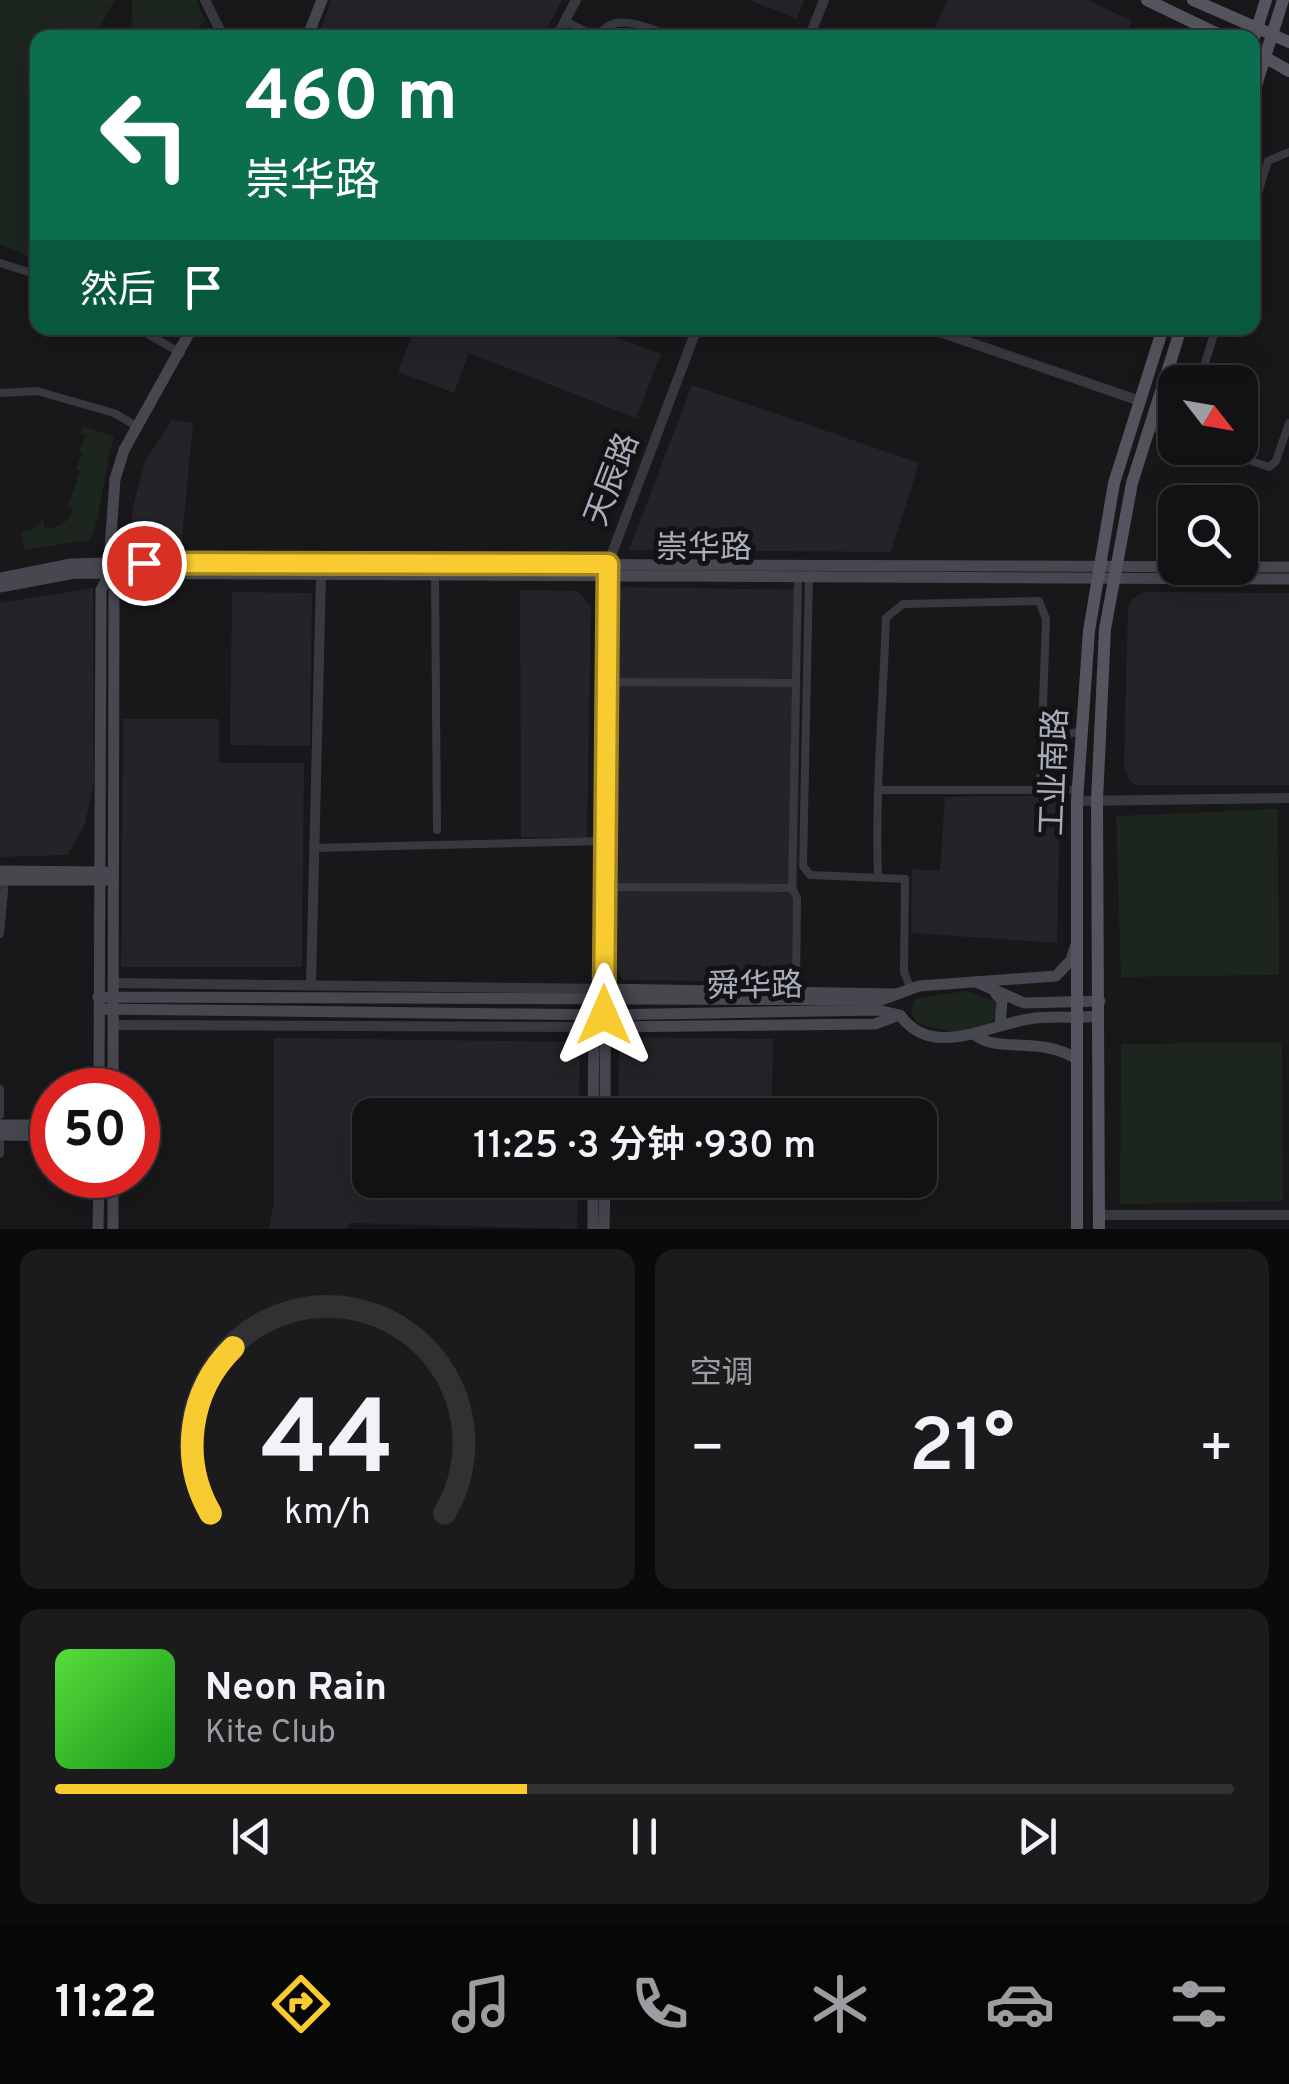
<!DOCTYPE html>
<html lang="zh">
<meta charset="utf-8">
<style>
:root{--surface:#121114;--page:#1b1a1d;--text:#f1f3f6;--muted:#9c9da0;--line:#313134;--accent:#f8cc31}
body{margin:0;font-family:Overpass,"Noto Sans SC",sans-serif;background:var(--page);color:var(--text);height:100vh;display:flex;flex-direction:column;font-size:38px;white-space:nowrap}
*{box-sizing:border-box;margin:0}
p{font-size:32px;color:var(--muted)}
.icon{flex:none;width:55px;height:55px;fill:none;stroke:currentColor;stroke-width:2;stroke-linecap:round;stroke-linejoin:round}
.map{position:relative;height:1229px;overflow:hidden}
.side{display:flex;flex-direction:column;gap:20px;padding:20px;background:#0a090b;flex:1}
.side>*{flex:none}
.top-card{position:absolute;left:30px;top:30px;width:1230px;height:305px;border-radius:20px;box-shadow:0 10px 40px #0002,0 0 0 2px var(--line);background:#0b6e4f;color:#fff;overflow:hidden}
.needle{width:65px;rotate:121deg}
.buttons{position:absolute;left:1158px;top:365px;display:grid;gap:20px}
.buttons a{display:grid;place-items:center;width:100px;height:100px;border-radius:20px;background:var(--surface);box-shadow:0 10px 40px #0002,0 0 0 2px var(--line);font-size:50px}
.speed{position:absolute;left:30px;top:1068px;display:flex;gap:20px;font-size:50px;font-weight:700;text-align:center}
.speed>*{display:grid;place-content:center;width:130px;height:130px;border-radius:50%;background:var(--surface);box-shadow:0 10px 40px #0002,0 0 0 2px var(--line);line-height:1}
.speed .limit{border:15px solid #d22;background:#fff;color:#111}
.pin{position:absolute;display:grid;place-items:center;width:85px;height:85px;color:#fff;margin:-42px;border:5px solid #fff;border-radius:50%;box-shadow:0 2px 10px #0007}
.me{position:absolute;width:110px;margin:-55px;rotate:0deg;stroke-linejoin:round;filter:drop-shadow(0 0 8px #0008)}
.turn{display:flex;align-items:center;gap:35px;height:210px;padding:0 50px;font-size:45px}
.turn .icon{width:130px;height:130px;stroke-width:2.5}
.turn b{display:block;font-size:70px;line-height:85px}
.then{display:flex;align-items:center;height:95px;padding:0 50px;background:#0003;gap:20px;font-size:38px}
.big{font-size:75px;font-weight:600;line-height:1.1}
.side .widget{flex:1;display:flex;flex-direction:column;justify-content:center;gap:15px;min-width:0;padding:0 35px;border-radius:20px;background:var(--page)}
.side .dial{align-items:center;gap:0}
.dial svg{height:260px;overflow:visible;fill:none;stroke:var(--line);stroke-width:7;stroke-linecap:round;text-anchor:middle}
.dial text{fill:var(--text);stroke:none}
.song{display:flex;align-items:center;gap:30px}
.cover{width:120px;height:120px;border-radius:15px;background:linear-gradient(135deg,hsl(110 70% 55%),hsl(120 70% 35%))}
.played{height:10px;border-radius:5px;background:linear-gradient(90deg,var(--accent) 40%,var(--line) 40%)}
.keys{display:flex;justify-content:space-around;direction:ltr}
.heat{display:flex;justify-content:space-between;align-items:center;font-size:55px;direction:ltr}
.side .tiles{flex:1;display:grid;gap:20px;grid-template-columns:1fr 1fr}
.widget:last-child{grid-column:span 2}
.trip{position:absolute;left:352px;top:1098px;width:585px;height:100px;border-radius:20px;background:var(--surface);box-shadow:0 10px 40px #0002,0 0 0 2px var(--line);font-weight:600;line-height:100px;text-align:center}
.tabs{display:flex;height:160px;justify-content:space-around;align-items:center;background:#070708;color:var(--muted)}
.tabs .icon{width:70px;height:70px}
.tabs .selected{color:var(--accent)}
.tabs b{font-size:45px;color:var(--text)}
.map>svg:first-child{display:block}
</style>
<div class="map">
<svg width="1289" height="1229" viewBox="0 0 1289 1229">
<rect width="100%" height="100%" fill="#18171a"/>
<!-- built -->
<path fill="#242327" d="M 331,0 L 562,0 L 543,37 L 318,37 Z
M 749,0 L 804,0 L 797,19 Z
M 948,0 L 1088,0 L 1132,21 L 1124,37 L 930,37 Z
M 415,328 L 592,328 L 661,354 L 636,418 L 469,353 L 454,393 L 398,372 Z
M 692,385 L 919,463 L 891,552 L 629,550 Z
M 172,420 L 193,423 L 181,547 L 132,548 L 132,511 L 145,461 Z
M 622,587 L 802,590 L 796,982 L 623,980 L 612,966 L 615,595 Z
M 93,588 L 94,781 L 85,824 L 68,855 L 0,857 L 0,603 Z
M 520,590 L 577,591 L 591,606 L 587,838 L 521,837 Z
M 232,592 L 312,593 L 310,746 L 230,745 Z
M 1143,592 L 1289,593 L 1289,785 L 1134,785 L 1128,778 L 1124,764 L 1128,609 L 1131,600 Z
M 123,719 L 219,719 L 219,763 L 304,763 L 302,967 L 121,967 Z
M 1060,795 L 1057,943 L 911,933 L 912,869 L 940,871 L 945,797 Z
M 619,1037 L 773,1039 L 772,1115 L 618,1115 Z
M 274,1038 L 580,1042 L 579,1115 L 370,1115 L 370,1180 L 578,1180 L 577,1229 L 349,1223 L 348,1229 L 269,1229 L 274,1202 Z"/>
<!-- green -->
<path fill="#1d251f" d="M 0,0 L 115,0 L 99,29 L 106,37 L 38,38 L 37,260 L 0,244 Z
M 132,0 L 196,0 L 205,21 L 191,37 L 131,37 Z
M 83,426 L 114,437 C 106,463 100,522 90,540 L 25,550 L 21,532 L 34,529 L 43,519 L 45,529 C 61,527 66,524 73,509 L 68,506 L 80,471 L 76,469 L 82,454 L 79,450 L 86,436 L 80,433 Z
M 1278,809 L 1279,975 L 1121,977 L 1116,816 Z
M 965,991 L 994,1001 L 998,1009 C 991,1043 938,1032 915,1021 L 911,1012 L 915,999 Z
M 1282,1042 L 1283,1201 L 1120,1204 L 1121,1044 Z"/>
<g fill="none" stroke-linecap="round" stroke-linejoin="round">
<!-- minor -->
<path stroke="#38383f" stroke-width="8" d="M 565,21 L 597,37
M 597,38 C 613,8 651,29 675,38
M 1252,212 L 1268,161 L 1289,152
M 0,263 L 38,275
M 137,328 L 181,353
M 1199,382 L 1216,328
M 0,393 L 37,391 L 114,413 L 138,427
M 1150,427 L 1175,435
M 1212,448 L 1269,467 L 1276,461 L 1289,423
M 435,575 L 437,830
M 809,575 L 803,866 L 810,875 L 905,879 L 904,972 L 911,989
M 605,682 L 796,683
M 1049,790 L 1078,790
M 1051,790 L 1053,737 L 1082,731
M 314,848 L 604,841
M 878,878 C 875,791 883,704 886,618 L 903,604 L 1039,601 L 1046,619 L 1040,790 L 880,790
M 604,887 L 792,888 L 798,576
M 792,888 L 797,898 L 796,990
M 0,934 L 5,880
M 0,1089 L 0,1115
M 0,1154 L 0,1134"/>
<!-- tertiary -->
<path stroke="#38383f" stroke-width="10" d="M 205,0 L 224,38
M 556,38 L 576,0
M 809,38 L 824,0
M 928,328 L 1140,401
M 608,564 L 697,328
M 1077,801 L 1289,798
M 114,983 L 603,989
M 311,985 L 321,575
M 114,1025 L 598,1027
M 1099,1215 L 1289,1215"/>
<!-- secondary -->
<path stroke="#46474f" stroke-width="11" d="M 307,38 L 322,0
M 0,578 L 71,564 L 109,563 L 1289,567
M 0,587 L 75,573 L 1289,579
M 0,871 L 105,872
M 0,880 L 106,880
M 976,982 L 1024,1003 L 1100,1001
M 603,989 L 897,994
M 996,994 L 1002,1001 L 1000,1026
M 98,997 L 881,1000 L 919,986 L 1056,976 L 1071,960 L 1075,947
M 99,1009 L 604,1015 L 877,1010 L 900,1015 C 932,1060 988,1025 1029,1019 C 1052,1015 1076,1019 1099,1016
M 604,1027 L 875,1024 L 896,1016
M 975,1035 C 999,1054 1038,1035 1077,1059
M 99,1090 L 101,590 L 110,574
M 113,1090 L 114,585 L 109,563 L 115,479 L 124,450 L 192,328
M 593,1115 L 594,1027 L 604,1015
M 605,1115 L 607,568
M 0,1125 L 52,1125
M 0,1135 L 52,1136
M 98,1229 L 99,1175
M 113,1229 L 113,1175
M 593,1229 L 593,1180
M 604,1229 L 605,1180"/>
<!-- primary -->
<path stroke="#54555e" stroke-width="12" d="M 1147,0 L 1226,38
M 1193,0 L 1289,42
M 1252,44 L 1266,0
M 1261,55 L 1289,71
M 1252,98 L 1283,0
M 1077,1229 L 1077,801 L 1089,631 L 1114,483 L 1163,328
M 1099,1229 L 1097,800 L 1105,629 L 1132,483 L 1181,328"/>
</g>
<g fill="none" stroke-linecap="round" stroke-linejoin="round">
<!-- route casing -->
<g stroke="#a18520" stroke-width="25">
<path id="route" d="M 144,563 L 608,564 L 604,1015"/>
</g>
<!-- route -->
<use href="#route" stroke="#f8cc31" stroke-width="18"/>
</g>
<g text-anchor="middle" stroke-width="10" stroke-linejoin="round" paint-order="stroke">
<!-- street labels -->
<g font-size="32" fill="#a9acba" stroke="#131215">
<text transform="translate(611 479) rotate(-69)" y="11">天辰路</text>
<text x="704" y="558">崇华路</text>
<text transform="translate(1053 772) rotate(-88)" y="11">工业南路</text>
<text transform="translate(755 985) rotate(-1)" y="11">舜华路</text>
</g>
</g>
</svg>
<div class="buttons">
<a><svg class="needle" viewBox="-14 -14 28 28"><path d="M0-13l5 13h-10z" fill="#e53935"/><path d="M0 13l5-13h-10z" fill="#9c9da0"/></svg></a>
<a><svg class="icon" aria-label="search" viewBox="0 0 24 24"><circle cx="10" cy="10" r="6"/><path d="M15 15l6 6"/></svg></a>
</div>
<div class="speed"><div class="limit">50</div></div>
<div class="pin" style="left:144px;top:563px;background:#d93025"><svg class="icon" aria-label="arrive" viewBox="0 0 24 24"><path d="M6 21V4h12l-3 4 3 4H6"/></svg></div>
<svg class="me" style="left:604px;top:1015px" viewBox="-20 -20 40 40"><path d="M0-17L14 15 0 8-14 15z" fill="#f8cc31" stroke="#fff" stroke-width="4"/></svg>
<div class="trip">11:25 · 3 分钟 · 930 m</div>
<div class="top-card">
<div class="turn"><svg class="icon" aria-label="left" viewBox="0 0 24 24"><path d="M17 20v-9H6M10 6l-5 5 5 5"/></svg><div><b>460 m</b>崇华路</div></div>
<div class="then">然后<svg class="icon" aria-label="arrive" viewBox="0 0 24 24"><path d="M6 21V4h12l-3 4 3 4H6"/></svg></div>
</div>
</div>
<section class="side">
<div class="tiles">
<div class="widget dial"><svg viewBox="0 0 100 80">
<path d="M14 69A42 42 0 1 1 86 69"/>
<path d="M14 69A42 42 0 0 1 21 18" stroke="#f8cc31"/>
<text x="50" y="56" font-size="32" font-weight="700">44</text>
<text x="50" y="72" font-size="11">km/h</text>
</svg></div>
<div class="widget"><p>空调</p>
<div class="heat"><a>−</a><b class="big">21°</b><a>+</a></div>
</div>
<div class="widget">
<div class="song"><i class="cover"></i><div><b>Neon Rain</b><p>Kite Club</p></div></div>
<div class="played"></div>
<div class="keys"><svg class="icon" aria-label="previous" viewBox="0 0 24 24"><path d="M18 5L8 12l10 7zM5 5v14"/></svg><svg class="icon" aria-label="pause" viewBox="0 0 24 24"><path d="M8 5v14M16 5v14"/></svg><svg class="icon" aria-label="next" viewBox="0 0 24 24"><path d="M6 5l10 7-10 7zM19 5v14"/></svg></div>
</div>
</div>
</section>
<nav class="tabs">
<b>11:22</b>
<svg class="icon selected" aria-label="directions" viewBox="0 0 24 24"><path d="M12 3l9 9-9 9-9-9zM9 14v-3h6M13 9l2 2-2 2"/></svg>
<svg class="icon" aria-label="music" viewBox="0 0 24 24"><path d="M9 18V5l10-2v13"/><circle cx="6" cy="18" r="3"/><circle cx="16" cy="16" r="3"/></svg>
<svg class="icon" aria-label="phone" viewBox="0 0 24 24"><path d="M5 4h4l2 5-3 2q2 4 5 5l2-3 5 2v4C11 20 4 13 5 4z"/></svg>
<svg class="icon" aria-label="climate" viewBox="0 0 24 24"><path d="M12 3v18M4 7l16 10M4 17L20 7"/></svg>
<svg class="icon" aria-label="car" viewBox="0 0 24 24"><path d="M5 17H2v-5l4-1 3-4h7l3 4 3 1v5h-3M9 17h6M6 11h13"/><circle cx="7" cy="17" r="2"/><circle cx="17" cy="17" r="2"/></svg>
<svg class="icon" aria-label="filters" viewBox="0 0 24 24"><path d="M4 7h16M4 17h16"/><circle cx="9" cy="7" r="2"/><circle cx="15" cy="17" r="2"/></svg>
</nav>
